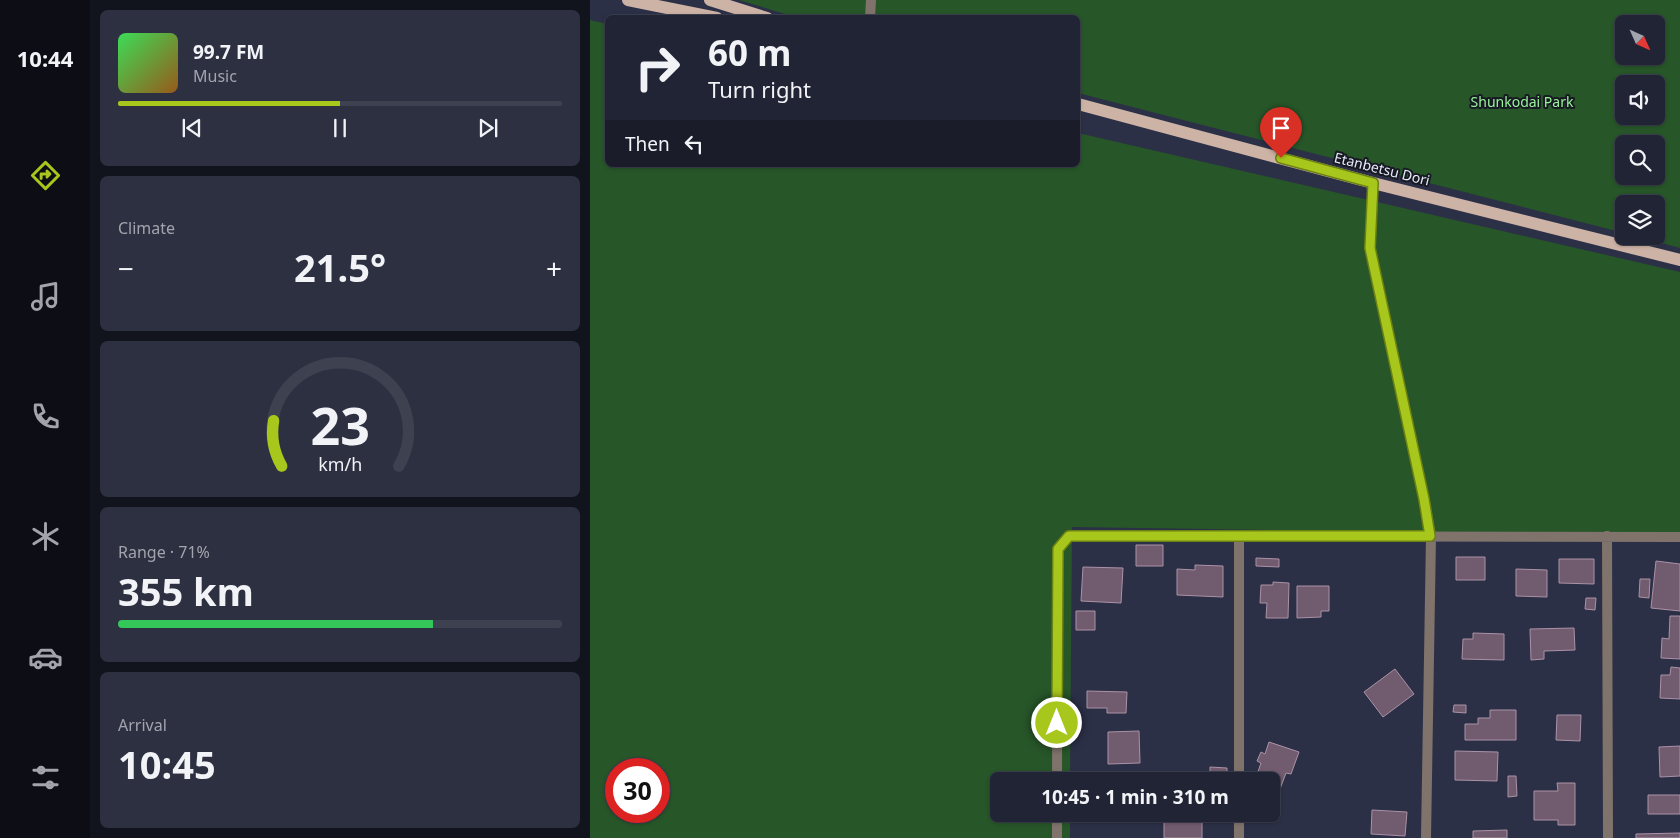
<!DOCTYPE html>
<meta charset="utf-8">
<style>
:root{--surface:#212435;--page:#2d3041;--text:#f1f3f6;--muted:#a2a4ad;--line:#3e4150;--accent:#a8c71c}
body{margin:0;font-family:"Noto Sans",sans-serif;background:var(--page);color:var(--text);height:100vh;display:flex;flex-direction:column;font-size:19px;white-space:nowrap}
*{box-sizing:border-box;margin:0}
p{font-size:16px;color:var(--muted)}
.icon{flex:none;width:28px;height:28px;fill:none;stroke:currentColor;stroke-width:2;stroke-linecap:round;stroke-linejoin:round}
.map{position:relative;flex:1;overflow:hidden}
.panel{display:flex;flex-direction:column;gap:10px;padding:10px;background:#12141d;width:500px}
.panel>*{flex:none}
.hud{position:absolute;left:15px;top:15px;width:475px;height:152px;border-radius:8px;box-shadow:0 1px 4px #0004,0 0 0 1px var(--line);background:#212435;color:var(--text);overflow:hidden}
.needle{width:32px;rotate:135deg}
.tools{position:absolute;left:1025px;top:15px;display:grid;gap:10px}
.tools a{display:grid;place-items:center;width:50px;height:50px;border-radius:8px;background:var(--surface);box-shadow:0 1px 4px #0004,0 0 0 1px var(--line);font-size:25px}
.speed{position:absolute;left:15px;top:758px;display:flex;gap:10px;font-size:25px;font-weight:700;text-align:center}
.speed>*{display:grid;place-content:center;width:65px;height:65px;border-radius:50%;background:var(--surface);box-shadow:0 1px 4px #0004,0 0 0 1px var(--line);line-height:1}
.speed .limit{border:8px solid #d22;background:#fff;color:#111}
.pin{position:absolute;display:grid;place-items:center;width:42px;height:42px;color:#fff;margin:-51px -21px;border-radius:50% 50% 50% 0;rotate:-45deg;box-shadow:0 0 5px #0007}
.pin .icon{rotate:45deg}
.me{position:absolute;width:55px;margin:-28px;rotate:0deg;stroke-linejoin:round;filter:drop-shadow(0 0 4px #0008)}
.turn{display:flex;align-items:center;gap:18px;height:105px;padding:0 20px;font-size:22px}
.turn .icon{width:65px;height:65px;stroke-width:2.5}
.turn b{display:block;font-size:35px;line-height:42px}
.then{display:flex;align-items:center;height:48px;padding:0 20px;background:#0003;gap:10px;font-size:19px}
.big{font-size:38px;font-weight:700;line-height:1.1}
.panel .card{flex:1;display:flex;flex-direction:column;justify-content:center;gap:8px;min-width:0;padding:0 18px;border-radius:8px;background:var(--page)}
.panel .dial{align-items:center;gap:0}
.dial svg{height:130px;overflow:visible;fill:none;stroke:var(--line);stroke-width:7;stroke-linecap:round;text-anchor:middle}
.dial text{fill:var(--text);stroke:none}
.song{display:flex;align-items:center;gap:15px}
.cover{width:60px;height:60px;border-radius:8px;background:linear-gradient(135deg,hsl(130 70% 55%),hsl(30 70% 35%))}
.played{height:5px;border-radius:2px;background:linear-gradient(90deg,var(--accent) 50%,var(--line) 50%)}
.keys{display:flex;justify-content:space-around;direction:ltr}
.heat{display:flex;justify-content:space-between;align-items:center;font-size:28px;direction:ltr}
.charge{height:8px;border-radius:4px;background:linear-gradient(90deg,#34c759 71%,var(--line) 0)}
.trip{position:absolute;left:400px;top:772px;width:290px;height:50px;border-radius:8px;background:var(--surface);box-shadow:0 1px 4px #0004,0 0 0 1px var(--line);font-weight:700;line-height:50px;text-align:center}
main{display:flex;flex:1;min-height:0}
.tab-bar{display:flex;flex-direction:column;width:90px;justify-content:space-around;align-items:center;background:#0d0e15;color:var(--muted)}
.tab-bar .icon{width:35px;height:35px}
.tab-bar .current{color:var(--accent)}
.tab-bar b{font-size:22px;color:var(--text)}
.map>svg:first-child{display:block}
</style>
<main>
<nav class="tab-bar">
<b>10:44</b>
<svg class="icon current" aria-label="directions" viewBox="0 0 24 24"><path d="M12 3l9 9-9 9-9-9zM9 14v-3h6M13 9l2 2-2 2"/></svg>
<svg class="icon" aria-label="music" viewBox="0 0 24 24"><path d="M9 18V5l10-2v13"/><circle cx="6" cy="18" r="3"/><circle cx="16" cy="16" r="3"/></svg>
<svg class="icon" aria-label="phone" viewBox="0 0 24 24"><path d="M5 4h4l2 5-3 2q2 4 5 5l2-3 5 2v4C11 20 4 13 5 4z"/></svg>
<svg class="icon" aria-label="climate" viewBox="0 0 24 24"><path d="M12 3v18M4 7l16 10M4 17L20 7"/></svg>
<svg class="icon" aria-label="car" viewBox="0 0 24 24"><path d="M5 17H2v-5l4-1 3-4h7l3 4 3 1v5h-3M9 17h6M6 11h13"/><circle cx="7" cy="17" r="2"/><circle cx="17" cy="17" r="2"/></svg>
<svg class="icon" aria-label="filters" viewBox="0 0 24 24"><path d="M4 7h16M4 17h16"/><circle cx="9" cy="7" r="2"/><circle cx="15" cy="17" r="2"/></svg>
</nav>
<section class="panel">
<div class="card">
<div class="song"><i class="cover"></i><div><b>99.7 FM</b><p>Music</p></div></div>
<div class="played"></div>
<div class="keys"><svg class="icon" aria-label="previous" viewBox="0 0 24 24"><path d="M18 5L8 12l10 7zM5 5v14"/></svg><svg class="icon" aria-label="pause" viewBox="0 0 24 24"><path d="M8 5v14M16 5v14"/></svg><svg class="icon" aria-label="next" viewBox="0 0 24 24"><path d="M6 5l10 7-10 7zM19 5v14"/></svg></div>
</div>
<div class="card"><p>Climate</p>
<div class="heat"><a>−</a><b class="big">21.5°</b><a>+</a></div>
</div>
<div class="card dial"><svg viewBox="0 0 100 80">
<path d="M14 69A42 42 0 1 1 86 69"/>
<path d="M14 69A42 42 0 0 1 9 41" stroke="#a8c71c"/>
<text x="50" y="56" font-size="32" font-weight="700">23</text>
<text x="50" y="72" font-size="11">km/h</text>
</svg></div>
<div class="card"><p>Range · 71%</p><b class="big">355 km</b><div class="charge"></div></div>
<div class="card"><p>Arrival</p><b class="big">10:45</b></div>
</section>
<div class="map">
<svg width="1090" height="838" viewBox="0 0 1090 838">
<rect width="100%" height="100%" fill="#2c3047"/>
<!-- green -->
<path fill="#275629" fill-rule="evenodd" d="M 149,0 L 1090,0 L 1090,248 L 1046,236 L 1066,236 L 1066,204 L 1034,204 L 1034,233 L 488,93 L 488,18 L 205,17 ZM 1034,24 L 1066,24 L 1066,56 L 1034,56 ZM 1034,84 L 1066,84 L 1066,116 L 1034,116 ZM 1034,144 L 1066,144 L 1066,176 L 1034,176 Z
M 0,20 L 17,24 L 18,165 L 488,165 L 488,133 L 1090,272 L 1090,536 L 482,527 L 480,781 L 409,781 L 409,814 L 480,814 L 480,838 L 0,838 ZM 26,769 L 69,769 L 69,811 L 26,811 Z"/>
<!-- building -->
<path fill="#715b6e" stroke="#ab92a7" d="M 546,545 L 573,545 L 573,566 L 546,566 Z
M 866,557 L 895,557 L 895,580 L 866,580 Z
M 666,558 L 689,559 L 689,567 L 666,566 Z
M 969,559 L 1004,559 L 1004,584 L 969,583 Z
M 1066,561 L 1090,564 L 1090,611 L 1061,608 Z
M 605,565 L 633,566 L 633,597 L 587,595 L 587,569 L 605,570 Z
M 493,567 L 533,568 L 531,603 L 491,601 Z
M 926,569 L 957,570 L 957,597 L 926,596 Z
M 1050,579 L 1060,579 L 1059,598 L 1049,597 Z
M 683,582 L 699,583 L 698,618 L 676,618 L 677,603 L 670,603 L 671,585 L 683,585 Z
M 707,586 L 739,586 L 739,611 L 731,611 L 731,617 L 707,618 Z
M 996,598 L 1006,598 L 1005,610 L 995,609 Z
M 486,611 L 505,611 L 505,630 L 486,630 Z
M 1080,616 L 1090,616 L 1090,659 L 1071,658 L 1072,638 L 1079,639 Z
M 984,628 L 985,650 L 954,651 L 954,659 L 941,660 L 940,629 Z
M 883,633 L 914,634 L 914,660 L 872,659 L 873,639 L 883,639 Z
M 1081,667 L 1090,668 L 1090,699 L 1070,698 L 1071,675 L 1080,675 Z
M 805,669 L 824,694 L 793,717 L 774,692 Z
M 497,691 L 537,692 L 536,713 L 517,713 L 517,708 L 497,708 Z
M 864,705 L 876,705 L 876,713 L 863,712 Z
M 900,710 L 926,710 L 926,740 L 875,740 L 875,724 L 888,724 L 888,718 L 900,718 Z
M 967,715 L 991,715 L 990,741 L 966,740 Z
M 549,731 L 550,763 L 518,764 L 518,732 Z
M 679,742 L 709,752 L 701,774 L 696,773 L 690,789 L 681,786 L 681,781 L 665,780 L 671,763 L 667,761 L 671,752 L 675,754 Z
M 1090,746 L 1090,776 L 1070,777 L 1069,747 Z
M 865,751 L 908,752 L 907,781 L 865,780 Z
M 620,767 L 637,768 L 637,778 L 620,777 Z
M 553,773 L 553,781 L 522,781 L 522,774 Z
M 592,774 L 610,775 L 609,780 L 616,781 L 581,781 L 581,779 L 591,780 Z
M 508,775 L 509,781 L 485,781 L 485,776 Z
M 918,776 L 926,776 L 927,796 L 918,797 Z
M 967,783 L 985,783 L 985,825 L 968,825 L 968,820 L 944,820 L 944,791 L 968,791 Z
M 1058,795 L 1090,795 L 1090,814 L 1058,814 Z
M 782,810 L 817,812 L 815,836 L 781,834 Z
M 574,820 L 612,820 L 612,838 L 574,838 Z
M 917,830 L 917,838 L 883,838 L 883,831 Z
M 1090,833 L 1090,838 L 1046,838 L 1046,834 Z"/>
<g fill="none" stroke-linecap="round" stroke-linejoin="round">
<!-- service -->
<path stroke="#7f736c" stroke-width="10" d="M 280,18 L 281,0"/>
<!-- minor -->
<path stroke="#7f736c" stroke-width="10" d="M 783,183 L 780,248 L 834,499 L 841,536 L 836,838
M 649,536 L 649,781
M 1017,536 L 1018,838
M 467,781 L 468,549 L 479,536 L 1090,537
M 649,814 L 649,838
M 467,838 L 467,814"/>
<!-- primary -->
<path stroke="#cdb3a6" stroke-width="12" d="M 38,0 L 127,18
M 120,0 L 177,18
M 488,104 L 783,183 L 1090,260"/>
</g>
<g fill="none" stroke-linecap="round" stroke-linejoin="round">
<!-- route casing -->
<g stroke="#6d8112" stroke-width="12">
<path id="route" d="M 467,723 L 468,549 L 479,536 L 840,536 L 834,499 L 780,248 L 783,183 L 691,158"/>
</g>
<!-- route -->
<use href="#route" stroke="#a8c71c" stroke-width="9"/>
</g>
<g text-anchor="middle" stroke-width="4" stroke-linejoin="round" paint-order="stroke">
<!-- park labels -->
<g font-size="14" fill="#99f59a" stroke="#171923">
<text x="932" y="107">Shunkodai Park</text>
</g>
<!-- street labels -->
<g font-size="14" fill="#e7eaf9" stroke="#171923">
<text transform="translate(792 169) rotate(14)" y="5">Etanbetsu Dori</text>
</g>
</g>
</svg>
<div class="tools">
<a><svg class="needle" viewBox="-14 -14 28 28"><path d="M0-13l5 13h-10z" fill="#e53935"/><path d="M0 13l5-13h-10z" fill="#a2a4ad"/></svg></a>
<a><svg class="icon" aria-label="sound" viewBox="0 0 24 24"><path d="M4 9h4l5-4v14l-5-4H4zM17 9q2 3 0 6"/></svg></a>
<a><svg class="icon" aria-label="search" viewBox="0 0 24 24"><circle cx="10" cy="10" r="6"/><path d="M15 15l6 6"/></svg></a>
<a><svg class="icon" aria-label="layers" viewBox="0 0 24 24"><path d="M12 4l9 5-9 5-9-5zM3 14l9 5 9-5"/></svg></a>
</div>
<div class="speed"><div class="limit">30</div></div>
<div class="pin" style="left:691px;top:158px;background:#d93025"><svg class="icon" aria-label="arrive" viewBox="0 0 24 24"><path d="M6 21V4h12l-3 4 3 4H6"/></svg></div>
<svg class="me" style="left:467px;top:723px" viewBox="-20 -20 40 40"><circle r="17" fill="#a8c71c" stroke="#fff" stroke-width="3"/><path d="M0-11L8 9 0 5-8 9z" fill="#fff"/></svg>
<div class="trip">10:45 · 1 min · 310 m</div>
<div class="hud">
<div class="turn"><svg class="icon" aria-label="right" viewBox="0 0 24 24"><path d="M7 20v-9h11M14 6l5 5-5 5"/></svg><div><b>60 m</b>Turn right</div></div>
<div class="then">Then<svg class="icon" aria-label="left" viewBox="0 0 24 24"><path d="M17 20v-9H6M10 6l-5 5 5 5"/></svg></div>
</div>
</div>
</main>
